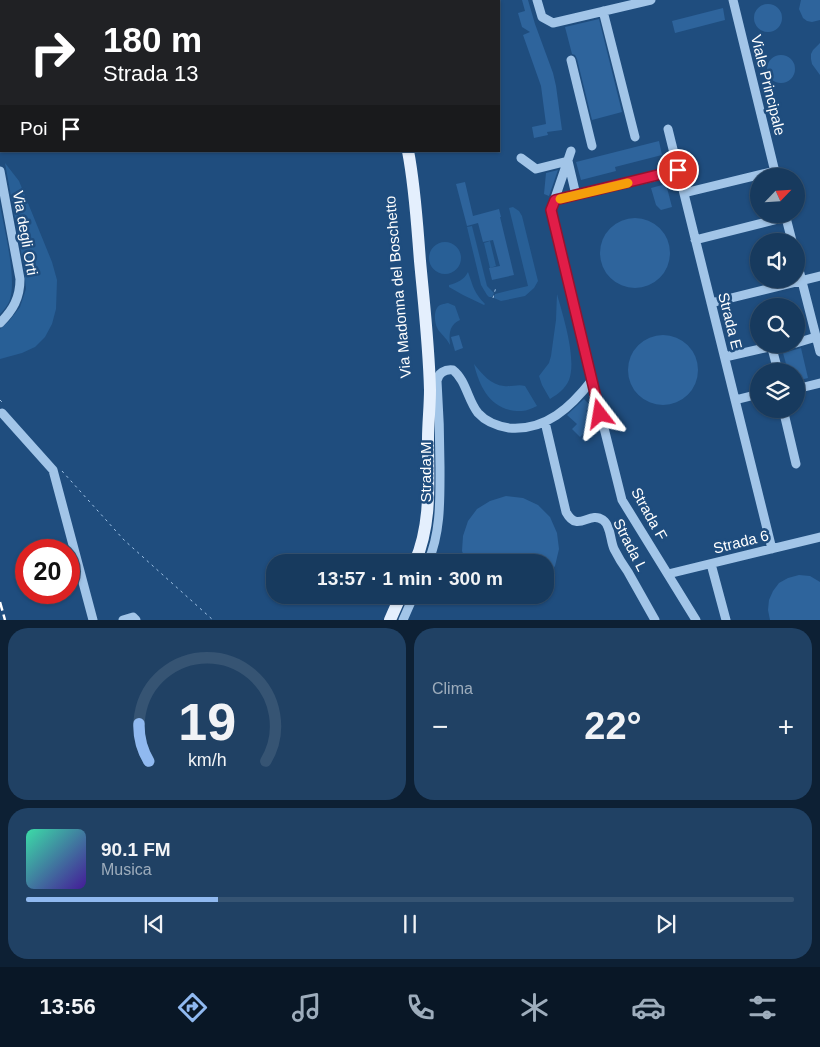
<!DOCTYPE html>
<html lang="it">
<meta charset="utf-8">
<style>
:root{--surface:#173a5e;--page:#204164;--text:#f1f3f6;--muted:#9eadbc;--line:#365473;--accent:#90b9f0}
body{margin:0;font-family:Helvetica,sans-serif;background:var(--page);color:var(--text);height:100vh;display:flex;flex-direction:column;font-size:19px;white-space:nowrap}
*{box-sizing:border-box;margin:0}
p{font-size:16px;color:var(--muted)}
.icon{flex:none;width:28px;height:28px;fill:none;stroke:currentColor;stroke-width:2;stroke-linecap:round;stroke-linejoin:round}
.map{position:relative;height:620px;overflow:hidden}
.sheet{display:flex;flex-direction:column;gap:8px;padding:8px;background:#0d2034;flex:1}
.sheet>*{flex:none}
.hud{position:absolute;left:0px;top:0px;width:500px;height:152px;box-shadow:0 1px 4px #0004,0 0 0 1px var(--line);background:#202124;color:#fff;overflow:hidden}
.needle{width:32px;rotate:65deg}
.controls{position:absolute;left:750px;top:168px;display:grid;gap:10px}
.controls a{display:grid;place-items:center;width:55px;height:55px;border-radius:50%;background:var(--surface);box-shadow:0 1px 4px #0004,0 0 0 1px var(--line);font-size:25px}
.speed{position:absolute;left:15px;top:539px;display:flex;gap:10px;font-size:25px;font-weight:700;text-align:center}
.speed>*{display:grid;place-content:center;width:65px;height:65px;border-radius:50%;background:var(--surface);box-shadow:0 1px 4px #0004,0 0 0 1px var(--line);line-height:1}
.speed .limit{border:8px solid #d22;background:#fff;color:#111}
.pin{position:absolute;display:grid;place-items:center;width:42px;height:42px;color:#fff;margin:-21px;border:2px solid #fff;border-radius:50%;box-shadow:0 1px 5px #0007}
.me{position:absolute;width:55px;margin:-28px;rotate:346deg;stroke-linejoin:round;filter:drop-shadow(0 0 4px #0008)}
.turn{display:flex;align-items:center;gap:18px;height:105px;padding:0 20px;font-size:22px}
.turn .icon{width:65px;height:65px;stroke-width:2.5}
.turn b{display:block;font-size:35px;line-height:42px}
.then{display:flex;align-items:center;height:48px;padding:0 20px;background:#0003;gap:10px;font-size:19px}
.big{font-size:38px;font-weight:700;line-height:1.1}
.sheet .card{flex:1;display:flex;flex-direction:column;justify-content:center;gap:8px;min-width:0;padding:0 18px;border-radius:20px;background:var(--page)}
.sheet .dial{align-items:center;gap:0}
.dial svg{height:130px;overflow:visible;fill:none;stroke:var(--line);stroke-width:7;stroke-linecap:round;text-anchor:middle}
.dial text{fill:var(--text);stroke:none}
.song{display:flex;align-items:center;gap:15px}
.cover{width:60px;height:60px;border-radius:8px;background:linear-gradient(135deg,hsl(160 70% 55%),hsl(260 70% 35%))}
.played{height:5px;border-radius:2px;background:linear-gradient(90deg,var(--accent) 25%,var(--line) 25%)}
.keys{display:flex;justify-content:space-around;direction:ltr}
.heat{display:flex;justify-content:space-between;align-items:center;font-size:28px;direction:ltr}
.sheet .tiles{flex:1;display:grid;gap:8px;grid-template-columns:1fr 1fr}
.card:last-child{grid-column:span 2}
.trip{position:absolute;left:266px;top:554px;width:288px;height:50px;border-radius:20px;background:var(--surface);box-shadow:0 1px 4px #0004,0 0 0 1px var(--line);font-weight:700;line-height:50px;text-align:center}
.tab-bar{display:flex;height:80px;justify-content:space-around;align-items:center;background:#091726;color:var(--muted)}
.tab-bar .icon{width:35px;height:35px}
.tab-bar .selected{color:var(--accent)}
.tab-bar b{font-size:22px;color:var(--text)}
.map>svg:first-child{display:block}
</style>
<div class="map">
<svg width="820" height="620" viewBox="0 0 820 620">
<rect width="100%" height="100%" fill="#1f4d7e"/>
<!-- green -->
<path fill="#285f96" d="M 5,163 L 19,181 L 52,262 L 57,280 L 56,309 L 52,324 L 45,337 L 35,347 L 22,353 L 0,359 L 0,329 L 9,321 L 20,307 L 26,289 L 24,268 Z
M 0,205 C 4,228 18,282 9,302 C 7,306 3,311 0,314 Z
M 513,207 L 519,211 L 522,216 L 538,281 L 534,288 L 525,296 L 501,301 L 494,298 L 495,294 L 528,286 L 509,208 Z
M 472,226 L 487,286 L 494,293 L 492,297 L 489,297 L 487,295 L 481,285 L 467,227 Z
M 490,241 L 496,266 L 490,268 L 484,243 Z
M429 258a16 16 0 1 1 32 0a16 16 0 1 1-32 0Z
M 468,272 C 473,286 474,293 485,304 L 484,305 L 463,295 L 449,287 L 449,285 C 457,283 464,280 468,272 Z
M 557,294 C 563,316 577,359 569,380 C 565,389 558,394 550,399 L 542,385 L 539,376 L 549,363 L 551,356 L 556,320 Z
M 448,303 L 455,306 L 460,320 C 449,325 449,334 450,345 C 447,339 444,337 440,332 C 435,327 433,314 437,308 C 439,304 444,304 448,303 Z
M 474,364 C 482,374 491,385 504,386 C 511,387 518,384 525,386 L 537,406 C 532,408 527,411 522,411 C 492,412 480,389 474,364 Z"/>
<!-- building -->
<path fill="#2e649c" d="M 522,0 L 528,0 L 535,24 L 553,73 L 556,86 L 562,130 L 547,132 L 548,135 L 534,138 L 532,127 L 546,124 L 541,86 L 523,35 L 530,32 L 522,27 L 518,13 L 525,11 Z
M 801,0 L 820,0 L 820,20 L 812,22 L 807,21 L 803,18 L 799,9 Z
M754 18a14 14 0 1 1 28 0a14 14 0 1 1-28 0Z
M 723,8 L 725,20 L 675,33 L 672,21 Z
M 599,19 L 622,112 L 592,120 L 577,59 L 575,55 L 572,54 L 565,27 Z
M 820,43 L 820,75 L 812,64 L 811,59 L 811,54 L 813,50 Z
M767 69a14 14 0 1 1 28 0a14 14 0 1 1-28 0Z
M 659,141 L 662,155 L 615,167 L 616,171 L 581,180 L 576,162 Z
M 558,170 L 549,196 L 544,194 L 546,173 Z
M 465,182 L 473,216 L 499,209 L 501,217 L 500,217 L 514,275 L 492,280 L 489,268 L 500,266 L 493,240 L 483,242 L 478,223 L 467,226 L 456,184 Z
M 666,184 L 672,207 L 661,210 L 656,205 L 651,188 Z
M600 253a35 35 0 1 1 70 0a35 35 0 1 1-70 0Z
M628 370a35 35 0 1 1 70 0a35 35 0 1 1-70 0Z
M 459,335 L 463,348 L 455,351 L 451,337 Z
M 801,348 L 808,378 L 796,381 L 796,371 L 788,371 L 783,353 Z
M 584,399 L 591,406 L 586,411 L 596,420 L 580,437 L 572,429 L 577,424 L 567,415 Z
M 506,496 L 523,498 L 538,505 L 550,517 L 557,533 L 559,549 L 555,566 L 545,579 L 545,562 L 466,562 L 462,551 L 463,536 L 468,521 L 477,509 L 490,501 Z
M 799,575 L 810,576 L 820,582 L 820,620 L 770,620 L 768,610 L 769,600 L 773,591 L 779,583 L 788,578 Z"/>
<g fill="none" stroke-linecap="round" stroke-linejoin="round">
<!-- path -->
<path stroke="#a2c5e8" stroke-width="1" stroke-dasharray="2.5 4" stroke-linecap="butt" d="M 493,298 L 496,287
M 0,400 L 4,404
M 62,471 L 124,540 L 213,620"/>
<!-- minor -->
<path stroke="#a2c5e8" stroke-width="9" d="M 537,0 L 542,17 L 553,23 L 651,0
M 733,0 L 776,176
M 49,1 L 51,0
M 603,11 L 635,137
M 0,18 L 1,18
M 0,32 L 1,30
M 0,50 L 1,53
M 571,60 L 592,146
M 668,129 L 772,549
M 0,139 L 1,130
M 571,151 L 551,210 L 592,380 L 622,500 L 696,620
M 521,158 L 536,169 L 568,161 L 576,195
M 0,171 L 20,279 C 20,298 13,310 0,323
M 684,193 L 775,171
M 555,200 L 678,171
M 785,214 L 792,241
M 695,240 L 786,217
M 796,258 L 820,352
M 711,303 L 820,276
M 796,343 L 816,337
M 772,349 L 792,344
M 725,357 L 769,347 L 772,349 L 773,352 L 778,371
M 796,389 L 820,383
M 735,400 L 759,394
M 783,409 L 796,464
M 2,413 L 53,470 L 93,620
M 545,422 L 566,512 C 578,534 589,510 603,520 C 611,526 610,540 614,549 C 618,557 623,565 628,572 C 637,588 646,604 655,620
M 428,562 C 441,532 440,499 440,467 C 440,438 439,410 437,381 C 438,373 445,369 453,370 C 466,380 468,401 478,413 C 486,422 497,426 509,428 C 546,431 571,407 592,380
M 711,564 L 726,620
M 668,574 L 820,537
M 123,620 L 133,617 L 136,620
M 403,620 L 414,595"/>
<!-- major -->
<path stroke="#e4effd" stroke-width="12" d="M 378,0 L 378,1
M 408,151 C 415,187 417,224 420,261 C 424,304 429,347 430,390 C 430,406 428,423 428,439 C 428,481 432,523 415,562
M 390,620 L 401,595"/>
<!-- rail -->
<path stroke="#fff" stroke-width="2.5" stroke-dasharray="9 4" stroke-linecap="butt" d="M 0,602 L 5,620"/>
</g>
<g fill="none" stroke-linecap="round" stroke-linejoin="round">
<!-- route casing -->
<g stroke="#92132f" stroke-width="12">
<path id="route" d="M 600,414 L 551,210 L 555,200 L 678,170"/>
</g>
<!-- route -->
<use href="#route" stroke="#e11d48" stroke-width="9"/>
<!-- slow -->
<path stroke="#f59e0b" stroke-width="9" d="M 560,199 L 628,183"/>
</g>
<g text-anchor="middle" stroke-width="5" stroke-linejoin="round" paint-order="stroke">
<!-- street labels -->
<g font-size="15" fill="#fff" stroke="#1f4d7e">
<text transform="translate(768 85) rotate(76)" y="5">Viale Principale</text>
<text transform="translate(25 233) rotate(80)" y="5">Via degli Orti</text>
<text transform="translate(398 287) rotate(-95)" y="5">Via Madonna del Boschetto</text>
<text transform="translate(730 321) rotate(76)" y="5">Strada E</text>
<text transform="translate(426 472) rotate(-90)" y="5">Strada M</text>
<text transform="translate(649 514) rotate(61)" y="5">Strada F</text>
<text transform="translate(741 542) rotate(-14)" y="5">Strada 6</text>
<text transform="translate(630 545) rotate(63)" y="5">Strada L</text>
</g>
</g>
</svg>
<div class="controls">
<a><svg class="needle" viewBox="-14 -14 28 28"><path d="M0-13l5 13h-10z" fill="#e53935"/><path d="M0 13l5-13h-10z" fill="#9eadbc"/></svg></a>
<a><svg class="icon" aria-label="sound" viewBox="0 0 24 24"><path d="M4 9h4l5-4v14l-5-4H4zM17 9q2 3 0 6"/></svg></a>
<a><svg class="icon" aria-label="search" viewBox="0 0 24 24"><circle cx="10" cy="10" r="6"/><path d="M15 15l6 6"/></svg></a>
<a><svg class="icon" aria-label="layers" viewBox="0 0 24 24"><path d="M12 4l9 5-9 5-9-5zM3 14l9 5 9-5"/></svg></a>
</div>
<div class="speed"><div class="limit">20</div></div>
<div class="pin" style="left:678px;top:170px;background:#d93025"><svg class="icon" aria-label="arrive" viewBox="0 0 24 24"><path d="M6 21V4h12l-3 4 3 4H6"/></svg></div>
<svg class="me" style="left:600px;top:414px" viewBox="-20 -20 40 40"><path d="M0-17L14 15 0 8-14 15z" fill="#e11d48" stroke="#fff" stroke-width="4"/></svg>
<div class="trip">13:57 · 1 min · 300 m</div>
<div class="hud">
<div class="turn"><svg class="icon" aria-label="right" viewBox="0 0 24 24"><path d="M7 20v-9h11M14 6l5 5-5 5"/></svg><div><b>180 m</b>Strada 13</div></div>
<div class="then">Poi<svg class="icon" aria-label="arrive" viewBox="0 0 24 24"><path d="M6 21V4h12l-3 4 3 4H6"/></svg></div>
</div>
</div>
<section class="sheet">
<div class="tiles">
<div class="card dial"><svg viewBox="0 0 100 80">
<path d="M14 69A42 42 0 1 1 86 69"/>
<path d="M14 69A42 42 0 0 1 8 46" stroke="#90b9f0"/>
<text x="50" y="56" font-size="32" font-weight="700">19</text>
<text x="50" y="72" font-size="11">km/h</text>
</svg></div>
<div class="card"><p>Clima</p>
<div class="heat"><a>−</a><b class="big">22°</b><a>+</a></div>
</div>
<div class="card">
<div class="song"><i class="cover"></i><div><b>90.1 FM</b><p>Musica</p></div></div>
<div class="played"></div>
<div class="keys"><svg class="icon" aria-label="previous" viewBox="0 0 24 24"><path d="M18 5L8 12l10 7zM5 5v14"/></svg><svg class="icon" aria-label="pause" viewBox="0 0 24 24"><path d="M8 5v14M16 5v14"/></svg><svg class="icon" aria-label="next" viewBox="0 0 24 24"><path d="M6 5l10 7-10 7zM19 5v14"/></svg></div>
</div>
</div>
</section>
<nav class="tab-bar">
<b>13:56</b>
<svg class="icon selected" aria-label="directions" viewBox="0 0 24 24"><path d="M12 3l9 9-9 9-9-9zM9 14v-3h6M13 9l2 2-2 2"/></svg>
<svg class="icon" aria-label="music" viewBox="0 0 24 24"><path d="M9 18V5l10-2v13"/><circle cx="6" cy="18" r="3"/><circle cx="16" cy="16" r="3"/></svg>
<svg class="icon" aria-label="phone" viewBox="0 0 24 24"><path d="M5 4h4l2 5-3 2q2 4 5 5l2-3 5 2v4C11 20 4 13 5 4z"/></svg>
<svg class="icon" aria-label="climate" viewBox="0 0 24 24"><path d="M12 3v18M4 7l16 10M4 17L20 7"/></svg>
<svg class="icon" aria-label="car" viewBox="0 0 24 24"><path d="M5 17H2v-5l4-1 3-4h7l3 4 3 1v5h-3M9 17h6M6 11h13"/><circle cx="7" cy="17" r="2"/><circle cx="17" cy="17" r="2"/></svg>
<svg class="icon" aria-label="filters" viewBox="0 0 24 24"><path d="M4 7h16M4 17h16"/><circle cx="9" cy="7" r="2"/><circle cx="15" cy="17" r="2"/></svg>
</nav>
